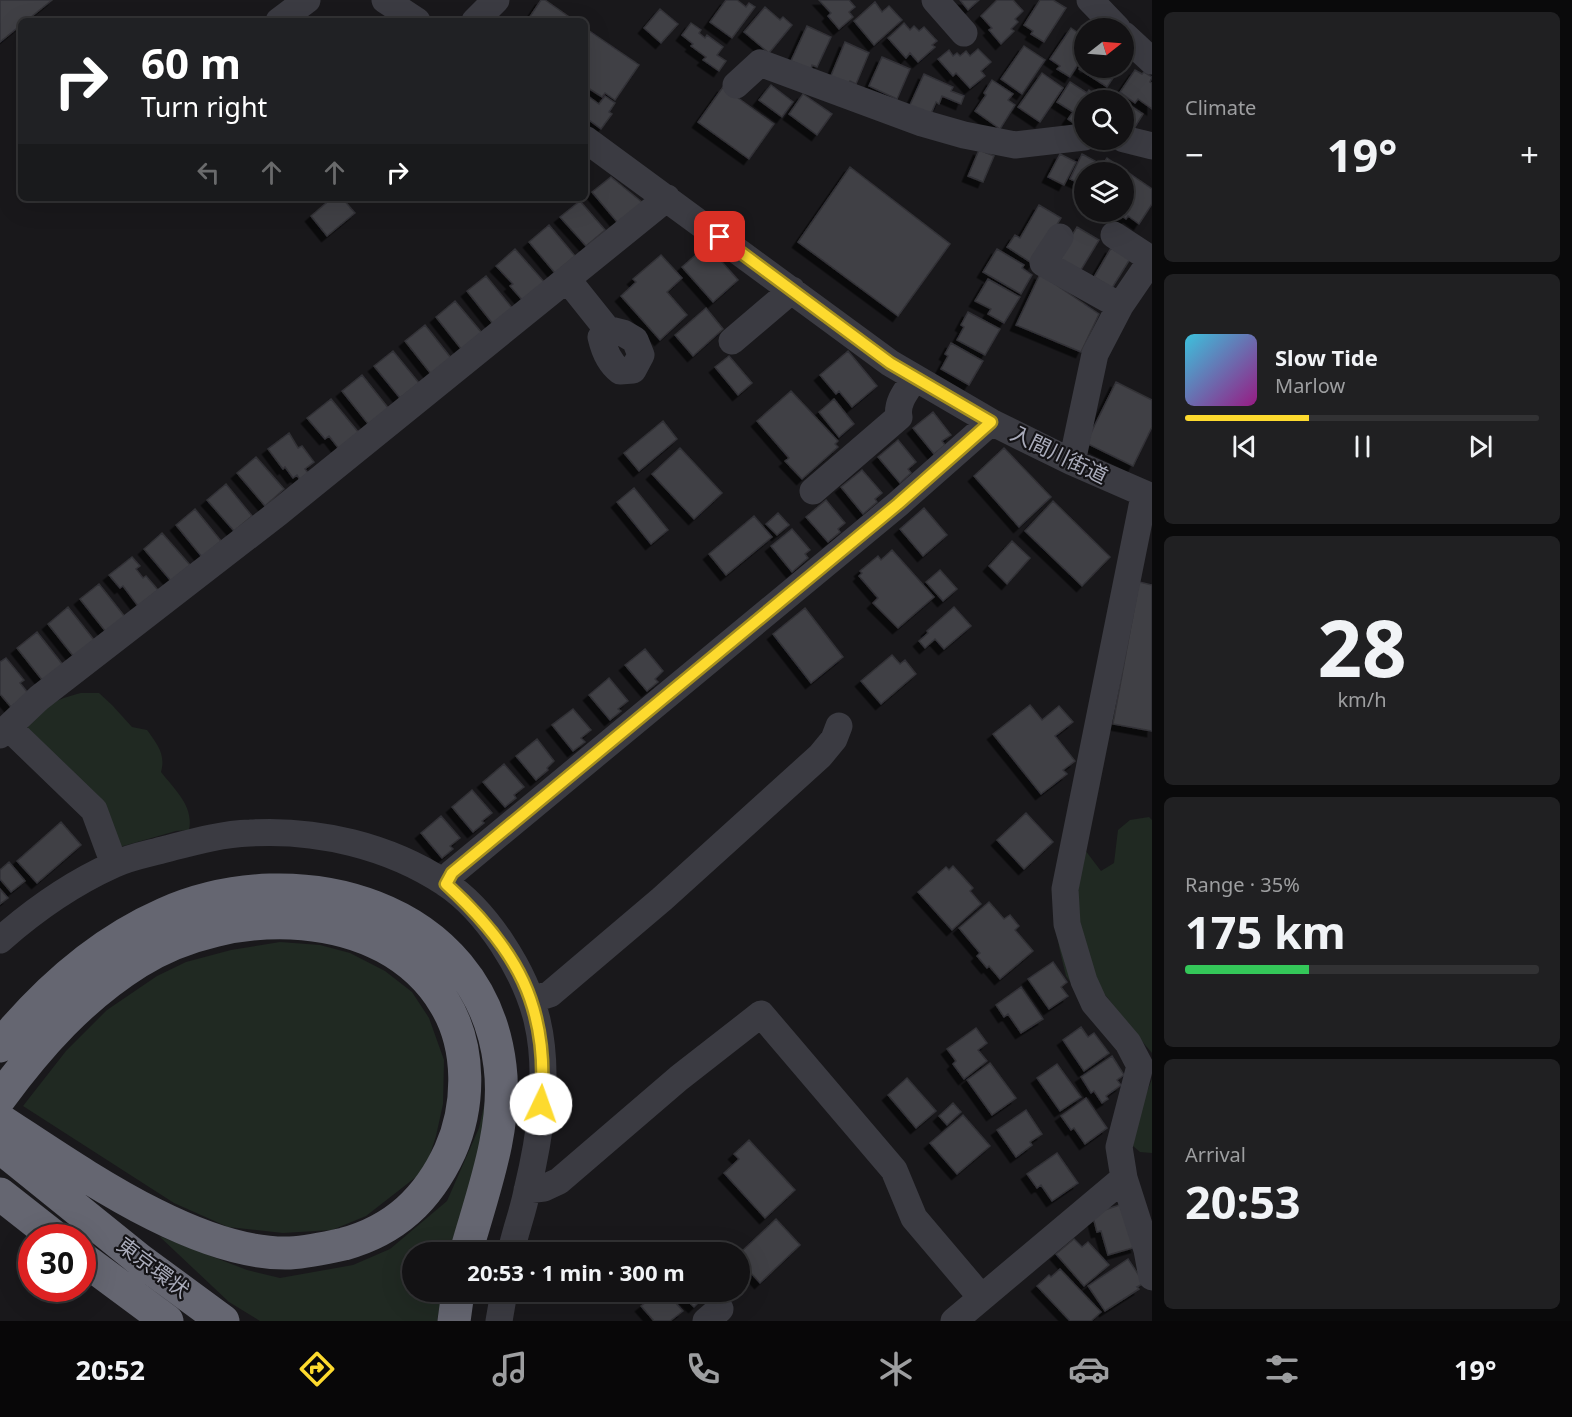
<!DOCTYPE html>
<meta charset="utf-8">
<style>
:root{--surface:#131214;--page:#202022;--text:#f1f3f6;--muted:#9d9ea0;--line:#323234;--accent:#fdda2e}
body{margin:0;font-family:"Noto Sans","Noto Sans JP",sans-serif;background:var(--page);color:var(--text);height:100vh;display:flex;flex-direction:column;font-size:22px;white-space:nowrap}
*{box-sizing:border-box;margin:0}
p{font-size:20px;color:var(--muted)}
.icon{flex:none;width:33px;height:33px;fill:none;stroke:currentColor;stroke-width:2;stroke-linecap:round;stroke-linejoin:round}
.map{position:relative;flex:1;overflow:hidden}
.side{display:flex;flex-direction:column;gap:12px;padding:12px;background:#0a0a0b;width:420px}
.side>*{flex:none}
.guide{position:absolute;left:18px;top:18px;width:570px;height:183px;border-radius:9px;box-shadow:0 6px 24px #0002,0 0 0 2px var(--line);background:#202124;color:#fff;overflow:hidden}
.needle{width:39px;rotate:73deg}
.tools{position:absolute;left:1074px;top:18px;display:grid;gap:12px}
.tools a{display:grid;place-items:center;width:60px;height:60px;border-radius:50%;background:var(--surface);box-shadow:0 6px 24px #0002,0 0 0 2px var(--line);font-size:30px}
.speed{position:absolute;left:18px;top:1224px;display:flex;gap:12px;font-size:30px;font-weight:700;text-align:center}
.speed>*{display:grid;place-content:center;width:78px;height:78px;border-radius:50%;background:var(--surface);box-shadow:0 6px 24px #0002,0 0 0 2px var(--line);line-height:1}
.speed .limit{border:9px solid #d22;background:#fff;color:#111}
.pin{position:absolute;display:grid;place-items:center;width:51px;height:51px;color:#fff;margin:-26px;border-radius:12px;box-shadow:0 3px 9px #0006}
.me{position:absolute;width:66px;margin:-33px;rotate:3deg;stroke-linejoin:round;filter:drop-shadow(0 0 4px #0008)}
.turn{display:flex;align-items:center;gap:21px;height:126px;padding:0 24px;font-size:27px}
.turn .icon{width:78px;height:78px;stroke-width:2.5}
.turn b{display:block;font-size:42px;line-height:51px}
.lanes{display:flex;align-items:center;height:57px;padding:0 24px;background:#0003;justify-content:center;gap:30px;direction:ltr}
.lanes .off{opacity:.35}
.big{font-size:45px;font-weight:700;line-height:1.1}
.side .widget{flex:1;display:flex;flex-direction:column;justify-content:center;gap:9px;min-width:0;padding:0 21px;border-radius:9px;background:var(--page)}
.side .dial{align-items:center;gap:0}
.dial b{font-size:78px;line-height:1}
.song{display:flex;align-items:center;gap:18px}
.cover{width:72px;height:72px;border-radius:9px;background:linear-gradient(135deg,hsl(190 70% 55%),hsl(310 70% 35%))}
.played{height:6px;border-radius:3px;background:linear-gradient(90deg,var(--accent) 35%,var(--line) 35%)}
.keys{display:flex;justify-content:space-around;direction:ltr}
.heat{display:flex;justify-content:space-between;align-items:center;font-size:33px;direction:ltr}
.charge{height:9px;border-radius:4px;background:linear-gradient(90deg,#34c759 35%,var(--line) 0)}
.trip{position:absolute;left:402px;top:1242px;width:348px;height:60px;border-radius:30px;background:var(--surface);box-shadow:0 6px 24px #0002,0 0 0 2px var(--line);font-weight:700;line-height:60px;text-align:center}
.dock{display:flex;height:96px;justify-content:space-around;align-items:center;background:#080708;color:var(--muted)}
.dock .icon{width:42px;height:42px}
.dock .current{color:var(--accent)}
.dock b{font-size:27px;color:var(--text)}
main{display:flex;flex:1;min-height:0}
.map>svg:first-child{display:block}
</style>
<main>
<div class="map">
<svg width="1152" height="1321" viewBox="0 0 1152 1321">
<defs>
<filter id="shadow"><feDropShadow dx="-5.5" dy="5.5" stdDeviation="0" flood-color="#0009"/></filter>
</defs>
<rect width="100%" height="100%" fill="#19181b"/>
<!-- green -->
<path fill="#202922" d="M 81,693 L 99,693 L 112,705 L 132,727 L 147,730 C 157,744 166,754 161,772 C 175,790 194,806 189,830 L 176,831 L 120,847 L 26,732 C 33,708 60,698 81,693 Z
M 1149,817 L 1152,820 L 1152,1053 L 1127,1024 L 1107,997 L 1098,989 L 1080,995 L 1066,976 L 1059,947 L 1054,908 L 1085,850 L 1101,871 L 1114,863 L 1118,830 L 1130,820 Z
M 280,942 L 320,945 L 350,953 L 385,971 L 412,992 L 429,1018 L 444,1060 L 443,1104 L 436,1136 L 425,1170 L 366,1216 L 332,1230 L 283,1233 L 228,1227 L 174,1203 L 23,1106 L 66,1051 L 107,1010 L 157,976 L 186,962 L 231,950 Z
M 1152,1079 L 1152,1153 L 1140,1152 L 1133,1146 L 1136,1119 Z
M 487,1092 L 485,1140 L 453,1252 L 412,1252 L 412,1292 L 442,1292 L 437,1321 L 260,1321 L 229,1302 L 159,1236 L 247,1270 L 280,1278 L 353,1265 L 390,1249 L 447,1201 L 479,1128 Z"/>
<!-- building -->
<path fill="#404045" stroke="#333237" stroke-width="1.5" filter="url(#shadow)" d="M 0,0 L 52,0 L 26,21 L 21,21 L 21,25 L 0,42 Z
M 541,0 L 545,0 L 575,21 L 527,21 Z
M 726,0 L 737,0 L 746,7 L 749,3 L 755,7 L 732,38 L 710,22 Z
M 819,0 L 849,0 L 855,7 L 849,12 L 853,17 L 839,29 L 828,16 L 831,13 Z
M 960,0 L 979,0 L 968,10 Z
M 997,0 L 1013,0 L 1023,11 L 1015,19 L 1018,22 L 1011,29 L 1014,31 L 1001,44 L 989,30 L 992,28 L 981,16 Z
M 1040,0 L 1053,0 L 1066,8 L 1044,42 L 1031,34 L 1033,31 L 1024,25 Z
M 875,2 L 882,12 L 889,6 L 902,20 L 874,45 L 854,21 Z
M 765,7 L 780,20 L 783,17 L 792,25 L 769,53 L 744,32 Z
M 660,9 L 678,24 L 661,43 L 644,28 Z
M 691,23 L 701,30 L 699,33 L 705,38 L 707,35 L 723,47 L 717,55 L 726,61 L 719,71 L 703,60 L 706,57 L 691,46 L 693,44 L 682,35 Z
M 904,23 L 910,30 L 914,26 L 919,31 L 924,27 L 937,41 L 932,45 L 935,47 L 918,62 L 910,53 L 906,58 L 888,38 Z
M 807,26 L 831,37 L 817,67 L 812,65 L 811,70 L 791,61 Z
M 585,28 L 639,65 L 615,100 L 605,93 L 602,97 L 585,86 Z
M 1071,28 L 1084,37 L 1084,55 L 1070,77 L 1057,69 L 1060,66 L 1050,59 Z
M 845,42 L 869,53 L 856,84 L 850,81 L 848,86 L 830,78 Z
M 1024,46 L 1045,60 L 1022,94 L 1001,79 Z
M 978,49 L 991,62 L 981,71 L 985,76 L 970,88 L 956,73 L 953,76 L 938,59 L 949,50 L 953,56 L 957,53 L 960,56 L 966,51 L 970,56 Z
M 882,57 L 910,69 L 897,99 L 869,86 Z
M 1084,60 L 1084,68 L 1111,68 L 1117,72 L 1107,87 L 1079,69 Z
M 1135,70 L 1142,74 L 1144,72 L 1152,77 L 1150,82 L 1152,83 L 1152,109 L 1138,99 L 1135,103 L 1120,92 Z
M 1042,73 L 1063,88 L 1040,122 L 1018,107 Z
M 924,74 L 953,87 L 951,91 L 964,96 L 961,104 L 942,96 L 939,104 L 936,102 L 930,116 L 909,107 Z
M 992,80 L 1013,94 L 1008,100 L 1015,105 L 1000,129 L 975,111 L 986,95 L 984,93 Z
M 1070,82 L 1087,93 L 1089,90 L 1102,99 L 1101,100 L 1084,100 L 1084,125 L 1082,129 L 1068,119 L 1073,112 L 1057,102 Z
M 771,85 L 793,102 L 782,117 L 759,100 Z
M 723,87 L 774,124 L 749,159 L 698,122 Z
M 803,94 L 832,114 L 817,135 L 789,114 Z
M 588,96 L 599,104 L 605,96 L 615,103 L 609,112 L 612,114 L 601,129 L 585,117 L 585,100 Z
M 1126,103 L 1143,114 L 1130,135 L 1124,130 L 1124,107 Z
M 979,150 L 994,156 L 983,182 L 968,176 Z
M 1060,154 L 1076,162 L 1064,185 L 1048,177 Z
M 1082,154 L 1095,161 L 1089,172 L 1084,172 L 1083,185 L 1070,179 Z
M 1107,158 L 1152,189 L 1152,204 L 1139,224 L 1128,216 L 1126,219 L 1119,214 L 1117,217 L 1109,212 L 1124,212 L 1124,172 L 1097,172 Z
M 850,167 L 950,244 L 898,316 L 798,242 Z
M 611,177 L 643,203 L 618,223 L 592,192 Z
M 332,198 L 342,198 L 355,213 L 327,236 L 311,216 Z
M 580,201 L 605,230 L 586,246 L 560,217 Z
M 1039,205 L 1061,218 L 1033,264 L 1007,247 L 1015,235 L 1020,238 Z
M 549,225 L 575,256 L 555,273 L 529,242 Z
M 1077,227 L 1099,240 L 1079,273 L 1057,260 Z
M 707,245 L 738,280 L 713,302 L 682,267 Z
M 1111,248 L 1130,259 L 1112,288 L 1094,277 Z
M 515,249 L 545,283 L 524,302 L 510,286 L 513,284 L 496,266 Z
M 997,249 L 1024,265 L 1022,268 L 1032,275 L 1021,294 L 983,272 Z
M 661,255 L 682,278 L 667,292 L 687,315 L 660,340 L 621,296 L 636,282 L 633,279 Z
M 1040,274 L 1099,314 L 1081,352 L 1016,325 Z
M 486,276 L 513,309 L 493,324 L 467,291 Z
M 988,279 L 1020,297 L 1004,323 L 988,314 L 991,309 L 975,301 Z
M 455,301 L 482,333 L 462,350 L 436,317 Z
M 706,308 L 723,329 L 693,356 L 675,335 Z
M 968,312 L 1000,329 L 985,355 L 957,340 L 964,327 L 961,325 Z
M 425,325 L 451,358 L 431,374 L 405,341 Z
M 951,343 L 983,361 L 969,385 L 941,369 L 948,356 L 945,354 Z
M 393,351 L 419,383 L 400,398 L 374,366 Z
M 848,351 L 877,386 L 852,407 L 839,391 L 836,394 L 820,375 Z
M 729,356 L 752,383 L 738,395 L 715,367 Z
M 362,375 L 389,409 L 369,425 L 342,391 Z
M 1116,382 L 1152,400 L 1152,427 L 1133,466 L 1086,443 Z
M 791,391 L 838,441 L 835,444 L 838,447 L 802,479 L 785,461 L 789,458 L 757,421 Z
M 331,399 L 359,433 L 339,449 L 329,436 L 325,439 L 307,418 Z
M 834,399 L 854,424 L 839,437 L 819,412 Z
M 933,412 L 951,435 L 942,441 L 945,445 L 934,454 L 913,428 Z
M 663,421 L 677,439 L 639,471 L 624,453 Z
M 289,433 L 298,448 L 302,446 L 314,462 L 305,469 L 308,473 L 300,480 L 297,475 L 293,478 L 285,467 L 283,469 L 268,449 Z
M 898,440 L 916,462 L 908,469 L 911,473 L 900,483 L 878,457 Z
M 680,448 L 722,493 L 694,519 L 652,474 Z
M 1004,448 L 1051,497 L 1019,527 L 974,476 Z
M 256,457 L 284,489 L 265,506 L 237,473 Z
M 862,470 L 882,493 L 875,499 L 877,502 L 863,514 L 841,487 Z
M 226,484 L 252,516 L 234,531 L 207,500 Z
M 634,488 L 668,530 L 651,544 L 617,502 Z
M 826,500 L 845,523 L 838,529 L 840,532 L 828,542 L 806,517 Z
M 1053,501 L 1110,557 L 1082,586 L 1025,531 Z
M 924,508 L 947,535 L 923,556 L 900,529 Z
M 195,509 L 221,541 L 202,557 L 176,525 Z
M 778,513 L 789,525 L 777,535 L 766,524 Z
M 754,516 L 772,537 L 726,575 L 709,554 Z
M 792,529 L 810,550 L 805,554 L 808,558 L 792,572 L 771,546 Z
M 162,533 L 190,565 L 171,581 L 144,549 Z
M 1012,541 L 1030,558 L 1007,584 L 989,566 Z
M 892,550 L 934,597 L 898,628 L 873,603 L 878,598 L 859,576 L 862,573 L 860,571 L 878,556 L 881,560 Z
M 132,557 L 140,566 L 136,569 L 143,578 L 146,576 L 158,590 L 138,606 L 123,586 L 120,588 L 109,575 Z
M 940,570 L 957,589 L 943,601 L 926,582 Z
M 1139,582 L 1152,585 L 1152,731 L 1113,724 Z
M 99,584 L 125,617 L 106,632 L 80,599 Z
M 68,607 L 94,640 L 74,657 L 48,624 Z
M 954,607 L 971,626 L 944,649 L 935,639 L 925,648 L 919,641 L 928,633 L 927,631 Z
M 805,608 L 843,657 L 811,683 L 773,634 Z
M 37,632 L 63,665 L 43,681 L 17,648 Z
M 645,649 L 663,671 L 655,679 L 658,682 L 647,691 L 625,665 Z
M 892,655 L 900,664 L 905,660 L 916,674 L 881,704 L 861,681 Z
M 6,658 L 24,680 L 20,683 L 28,693 L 11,707 L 0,694 L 0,662 Z
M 609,678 L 628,701 L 618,709 L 621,711 L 610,720 L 589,695 Z
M 1030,705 L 1042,720 L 1059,706 L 1073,722 L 1055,736 L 1075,761 L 1063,770 L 1067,774 L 1041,794 L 993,734 Z
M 573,709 L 591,730 L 581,738 L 585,742 L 573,751 L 552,725 Z
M 537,739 L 554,761 L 547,768 L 548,770 L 536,780 L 516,756 Z
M 504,764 L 524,787 L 514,795 L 516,798 L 505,807 L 483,782 Z
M 472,790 L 492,813 L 482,821 L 484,823 L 473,832 L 452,807 Z
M 1026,813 L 1053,842 L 1024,869 L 997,840 Z
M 441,816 L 460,838 L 450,846 L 453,849 L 442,858 L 421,833 Z
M 61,822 L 81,845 L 37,883 L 17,861 Z
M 9,862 L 25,881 L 11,892 L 0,879 L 0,870 Z
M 953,866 L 973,888 L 970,891 L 981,904 L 952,930 L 918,892 L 946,867 L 949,870 Z
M 0,889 L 8,898 L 0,904 Z
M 989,902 L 1004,919 L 1010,915 L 1019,926 L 1015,930 L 1033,951 L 1000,979 L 989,966 L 987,968 L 977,956 L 980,953 L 959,928 Z
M 1053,962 L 1067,982 L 1061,987 L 1068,996 L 1049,1009 L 1028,979 Z
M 1021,987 L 1043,1019 L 1021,1033 L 1008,1014 L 1004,1017 L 996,1005 Z
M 1081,1027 L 1088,1037 L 1094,1033 L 1109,1053 L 1084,1071 L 1063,1040 Z
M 976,1028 L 987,1043 L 978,1050 L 987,1061 L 964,1079 L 953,1064 L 956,1061 L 947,1049 Z
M 1112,1056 L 1124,1075 L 1117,1080 L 1121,1085 L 1106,1096 L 1108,1099 L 1102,1103 L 1094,1091 L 1091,1093 L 1081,1077 Z
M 990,1063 L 1016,1098 L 992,1115 L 967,1080 Z
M 1057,1064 L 1081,1097 L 1060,1111 L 1037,1078 Z
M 907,1078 L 936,1111 L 916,1128 L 888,1095 Z
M 1086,1098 L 1107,1128 L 1085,1144 L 1074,1128 L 1071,1130 L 1061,1116 Z
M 953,1103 L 961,1112 L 947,1125 L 939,1116 Z
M 1026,1110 L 1042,1134 L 1030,1142 L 1032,1145 L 1016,1157 L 997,1130 Z
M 963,1115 L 990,1146 L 957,1174 L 930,1143 Z
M 749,1140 L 795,1190 L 765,1218 L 724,1173 L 739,1159 L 734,1154 Z
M 1057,1153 L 1078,1183 L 1052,1201 L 1041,1185 L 1037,1188 L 1027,1174 Z
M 1123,1204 L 1136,1247 L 1108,1255 L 1101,1231 L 1097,1232 L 1093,1217 L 1098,1212 Z
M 776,1219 L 800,1245 L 760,1283 L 740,1261 L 740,1253 Z
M 1074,1239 L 1082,1247 L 1088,1242 L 1109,1265 L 1084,1286 L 1056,1254 Z
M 1128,1259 L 1144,1283 L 1137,1287 L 1139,1289 L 1105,1311 L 1088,1286 Z
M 1060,1269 L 1101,1312 L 1091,1321 L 1070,1321 L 1037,1286 L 1049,1275 L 1051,1277 Z
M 659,1292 L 666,1292 L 683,1311 L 670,1321 L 654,1321 L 641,1306 Z
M 678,1292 L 709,1292 L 694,1307 Z"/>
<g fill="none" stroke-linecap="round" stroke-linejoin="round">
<!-- minor -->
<path stroke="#3b3b42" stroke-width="27" d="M 385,0 L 417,21
M 935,0 L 964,33
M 1090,0 L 1117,28
M 279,21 L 307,0
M 475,21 L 496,0
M 1124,35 L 1152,61
M 736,85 L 760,63 L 922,123 L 964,135 L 1015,145 L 1084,137
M 585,139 L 890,363 L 991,422 L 1072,462 L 1152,497
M 1124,139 L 1152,146
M 1114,235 L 1152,260
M 1060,237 L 1043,263 L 1120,306
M 567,279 L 607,329 L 623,333 L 635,340 L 641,355 L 633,370 L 620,371 C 609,363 604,350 601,337 L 607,329
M 732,341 L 792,290
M 1072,462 L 1095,354 L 1120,306 L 1152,259
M 813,491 L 899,417 C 896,402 907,390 915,378
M 1144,496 L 1065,889 L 1067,924 L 1084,981 L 1094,1003 L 1128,1043 L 1140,1066 L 1119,1147 L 1124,1178 L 1147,1250 L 1152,1277
M 9,728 L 94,810 L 114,864
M 0,735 L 39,698 L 278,513 L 667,198
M 446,884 L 452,873 L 898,504 L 991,422
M 0,940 C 33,911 73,883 113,865 C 129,857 148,854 166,849 C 193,842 221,834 250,833 C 317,829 389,846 445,883 C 487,911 525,971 537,1020 C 550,1075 540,1137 527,1191 C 523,1212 515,1232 511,1252
M 531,1000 L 550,994 L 662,899 L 820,756 L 834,739 L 839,726
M 527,1190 L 544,1188 L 559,1181 L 679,1078 L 761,1014 L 894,1170 L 914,1218 L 981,1297
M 499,1321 L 504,1292
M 706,1321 L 720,1309
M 954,1321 L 1124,1178"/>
<!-- highway -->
<path stroke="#656671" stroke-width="33" d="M 0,1046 C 45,991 98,943 164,914 C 297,855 481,904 500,1066 C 508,1127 482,1195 466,1252
M 0,1098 C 39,1045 82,997 138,962 C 228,905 385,903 445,1004 C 471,1047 470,1106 450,1151 C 428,1199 395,1230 344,1244 C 326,1248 308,1252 290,1253 C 196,1256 77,1170 0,1120
M 0,1147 L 140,1260 L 223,1321
M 0,1194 L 56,1238
M 82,1258 L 167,1321
M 454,1321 L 458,1292"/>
</g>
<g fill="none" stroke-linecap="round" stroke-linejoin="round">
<!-- route casing -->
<g stroke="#a48e1e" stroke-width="15">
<path id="route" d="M 541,1104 C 550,1006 516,948 446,884 L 452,873 L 898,504 L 991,422 L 890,363 L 720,237"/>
</g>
<!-- route -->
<use href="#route" stroke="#fdda2e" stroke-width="10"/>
</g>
<g text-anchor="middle" stroke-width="4.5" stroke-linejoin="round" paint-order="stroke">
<!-- street labels -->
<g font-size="21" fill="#aaacbb" stroke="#141316">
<text transform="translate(1059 455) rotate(26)" y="7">入間川街道</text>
<text transform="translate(153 1268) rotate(37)" y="7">東京環状</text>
</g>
</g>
</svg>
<div class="tools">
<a><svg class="needle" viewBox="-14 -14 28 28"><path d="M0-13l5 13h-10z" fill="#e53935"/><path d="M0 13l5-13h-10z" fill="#9d9ea0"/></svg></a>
<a><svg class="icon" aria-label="search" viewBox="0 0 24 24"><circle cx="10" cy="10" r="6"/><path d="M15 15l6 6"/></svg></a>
<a><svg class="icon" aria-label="layers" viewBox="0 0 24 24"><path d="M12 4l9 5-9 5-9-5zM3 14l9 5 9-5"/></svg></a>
</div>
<div class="speed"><div class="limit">30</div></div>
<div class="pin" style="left:720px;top:237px;background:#d93025"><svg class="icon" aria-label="arrive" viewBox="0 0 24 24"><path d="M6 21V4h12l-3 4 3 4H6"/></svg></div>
<svg class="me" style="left:541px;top:1104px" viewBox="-20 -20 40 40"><circle r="19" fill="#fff"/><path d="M0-13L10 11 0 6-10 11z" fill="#fdda2e"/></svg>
<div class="trip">20:53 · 1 min · 300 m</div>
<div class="guide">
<div class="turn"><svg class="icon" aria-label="right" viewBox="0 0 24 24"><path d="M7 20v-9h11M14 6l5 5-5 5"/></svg><div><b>60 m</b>Turn right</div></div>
<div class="lanes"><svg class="icon off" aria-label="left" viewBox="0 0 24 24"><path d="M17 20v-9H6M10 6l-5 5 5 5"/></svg><svg class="icon off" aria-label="ahead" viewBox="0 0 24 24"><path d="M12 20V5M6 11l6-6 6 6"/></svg><svg class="icon off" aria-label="ahead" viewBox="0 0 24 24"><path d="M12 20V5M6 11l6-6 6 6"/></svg><svg class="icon" aria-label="right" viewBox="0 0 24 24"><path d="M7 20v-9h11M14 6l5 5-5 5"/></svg></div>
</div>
</div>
<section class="side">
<div class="widget"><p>Climate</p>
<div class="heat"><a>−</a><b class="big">19°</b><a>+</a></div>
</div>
<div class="widget">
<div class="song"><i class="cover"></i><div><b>Slow Tide</b><p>Marlow</p></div></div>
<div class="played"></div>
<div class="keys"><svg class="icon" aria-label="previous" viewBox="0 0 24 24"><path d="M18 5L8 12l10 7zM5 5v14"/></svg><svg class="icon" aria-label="pause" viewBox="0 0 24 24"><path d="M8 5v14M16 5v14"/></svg><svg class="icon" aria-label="next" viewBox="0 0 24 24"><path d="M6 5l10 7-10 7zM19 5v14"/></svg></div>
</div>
<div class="widget dial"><b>28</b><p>km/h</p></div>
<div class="widget"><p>Range · 35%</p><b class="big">175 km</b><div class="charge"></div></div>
<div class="widget"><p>Arrival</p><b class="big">20:53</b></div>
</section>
</main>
<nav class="dock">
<b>20:52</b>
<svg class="icon current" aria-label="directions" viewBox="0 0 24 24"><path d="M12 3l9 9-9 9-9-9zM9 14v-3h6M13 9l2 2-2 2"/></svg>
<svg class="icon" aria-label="music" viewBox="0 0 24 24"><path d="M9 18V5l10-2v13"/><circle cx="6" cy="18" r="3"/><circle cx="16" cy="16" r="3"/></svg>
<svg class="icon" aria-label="phone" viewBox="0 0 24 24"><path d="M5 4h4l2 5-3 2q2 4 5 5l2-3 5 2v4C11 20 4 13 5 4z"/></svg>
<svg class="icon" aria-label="climate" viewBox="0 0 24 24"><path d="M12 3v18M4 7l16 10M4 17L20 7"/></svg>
<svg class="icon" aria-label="car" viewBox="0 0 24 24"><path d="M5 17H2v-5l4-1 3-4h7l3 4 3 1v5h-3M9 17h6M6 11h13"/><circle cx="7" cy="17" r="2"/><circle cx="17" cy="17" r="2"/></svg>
<svg class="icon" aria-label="filters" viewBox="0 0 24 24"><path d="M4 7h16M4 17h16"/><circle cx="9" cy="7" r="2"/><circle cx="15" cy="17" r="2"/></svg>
<b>19°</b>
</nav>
